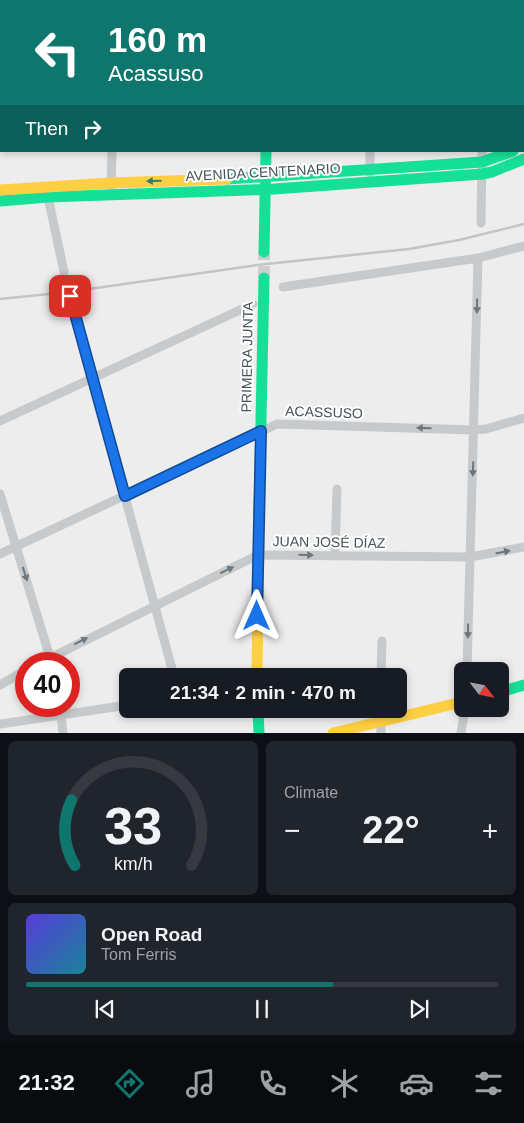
<!DOCTYPE html>
<meta charset="utf-8">
<style>
:root{--surface:#171b24;--page:#20242c;--text:#f1f3f6;--muted:#9ea1a6;--line:#363941;--accent:#0f766e}
body{margin:0;font-family:Arial,sans-serif;background:var(--page);color:var(--text);height:100vh;display:flex;flex-direction:column;font-size:19px;white-space:nowrap}
*{box-sizing:border-box;margin:0}
p{font-size:16px;color:var(--muted)}
.icon{flex:none;width:28px;height:28px;fill:none;stroke:currentColor;stroke-width:2;stroke-linecap:round;stroke-linejoin:round}
.map{position:relative;height:733px;overflow:hidden}
.panel{display:flex;flex-direction:column;gap:8px;padding:8px;background:#0d0f14;flex:1}
.panel>*{flex:none}
.banner{position:absolute;left:0px;top:0px;width:525px;height:152px;box-shadow:0 2px 8px #0003;background:#0f766e;color:#fff;overflow:hidden}
.needle{width:32px;rotate:122deg}
.tools{position:absolute;left:454px;top:662px;display:grid;gap:10px}
.tools a{display:grid;place-items:center;width:55px;height:55px;border-radius:8px;background:var(--surface);box-shadow:0 2px 8px #0003;font-size:25px}
.speed{position:absolute;left:15px;top:652px;display:flex;gap:10px;font-size:25px;font-weight:700;text-align:center}
.speed>*{display:grid;place-content:center;width:65px;height:65px;border-radius:50%;background:var(--surface);box-shadow:0 2px 8px #0003;line-height:1}
.speed .limit{border:8px solid #d22;background:#fff;color:#111}
.pin{position:absolute;display:grid;place-items:center;width:42px;height:42px;color:#fff;margin:-21px;border-radius:10px;box-shadow:0 2px 8px #0006}
.me{position:absolute;width:55px;margin:-28px;rotate:0deg;stroke-linejoin:round;filter:drop-shadow(0 0 4px #0008)}
.turn{display:flex;align-items:center;gap:18px;height:105px;padding:0 25px;font-size:22px}
.turn .icon{width:65px;height:65px;stroke-width:2.5}
.turn b{display:block;font-size:35px;line-height:42px}
.then{display:flex;align-items:center;height:48px;padding:0 25px;background:#0003;gap:10px;font-size:19px}
.big{font-size:38px;font-weight:700;line-height:1.1}
.panel .tile{flex:1;display:flex;flex-direction:column;justify-content:center;gap:8px;min-width:0;padding:0 18px;border-radius:8px;background:var(--page)}
.panel .dial{align-items:center;gap:0}
.dial svg{height:130px;overflow:visible;fill:none;stroke:var(--line);stroke-width:7;stroke-linecap:round;text-anchor:middle}
.dial text{fill:var(--text);stroke:none}
.song{display:flex;align-items:center;gap:15px}
.cover{width:60px;height:60px;border-radius:8px;background:linear-gradient(135deg,hsl(250 70% 55%),hsl(190 70% 35%))}
.played{height:5px;border-radius:2px;background:linear-gradient(90deg,var(--accent) 65%,var(--line) 65%)}
.keys{display:flex;justify-content:space-around;direction:ltr}
.heat{display:flex;justify-content:space-between;align-items:center;font-size:28px;direction:ltr}
.panel .tiles{flex:1;display:grid;gap:8px;grid-template-columns:1fr 1fr}
.tile:last-child{grid-column:span 2}
.trip{position:absolute;left:119px;top:668px;width:288px;height:50px;border-radius:8px;background:var(--surface);box-shadow:0 2px 8px #0003;font-weight:700;line-height:50px;text-align:center}
.tabs{display:flex;height:80px;justify-content:space-around;align-items:center;background:#090b0e;color:var(--muted)}
.tabs .icon{width:35px;height:35px}
.tabs .on{color:var(--accent)}
.tabs b{font-size:22px;color:var(--text)}
.map>svg:first-child{display:block}
</style>
<div class="map">
<svg width="524" height="733" viewBox="0 0 524 733">
<rect width="100%" height="100%" fill="#eeeded"/>
<g fill="none" stroke-linecap="round" stroke-linejoin="round">
<!-- secondary-tunnel -->
<path stroke="#cccecf" stroke-width="12" stroke-dasharray="12 6" stroke-linecap="butt" d="M 264,278 L 264,252"/>
<!-- street -->
<path stroke="#c7cacc" stroke-width="9" d="M 115,1 L 115,0
M 373,1 L 373,0
M 486,1 L 486,0
M 0,24 L 1,24
M 370,173 L 370,151
M 111,187 L 112,151
M 48,197 L 64,272
M 481,223 L 482,151
M 283,287 L 478,258 L 524,246
M 70,296 L 174,676
M 0,421 L 253,304
M 0,494 L 52,664
M 0,554 L 277,424 L 474,430 L 486,429 L 524,418
M 335,556 L 337,489
M 38,664 L 258,555 L 470,557 L 524,547
M 467,671 L 478,258
M 381,676 L 382,641
M 0,685 L 26,670
M 60,706 L 63,733
M 0,724 L 128,705
M 381,733 L 381,709
M 461,733 L 465,709"/>
<!-- fast -->
<path stroke="#16e098" stroke-width="11" d="M 269,0 L 269,1
M 227,179 L 482,162 L 513,151
M 0,201 L 48,197 L 274,189 L 482,174 L 492,172 L 524,159
M 264,252 L 266,151
M 259,514 L 264,278
M 500,692 L 524,685
M 258,709 L 259,733"/>
<!-- slow -->
<path stroke="#ffcf43" stroke-width="11" d="M 0,190 L 111,183 L 227,179
M 257,676 L 259,514
M 333,733 L 462,702"/>
<!-- rail -->
<path stroke="#c2c4c5" stroke-width="2.5" d="M 0,299 L 68,292 L 257,265 L 409,249 L 459,240 L 524,224"/>
</g>
<!-- one-way arrows -->
<defs><path id="oneway-solid" d="M-6-.8H1V-3.2L6.5 0L1 3.2V.8H-6Z" transform="scale(1.25)"/></defs>
<use fill="#367d6c" href="#oneway-solid" transform="translate(154 181) rotate(178)"/>
<g fill="#6b777c">
<use href="#oneway-solid" transform="translate(477 306) rotate(91)"/>
<use href="#oneway-solid" transform="translate(424 428) rotate(-178)"/>
<use href="#oneway-solid" transform="translate(473 469) rotate(92)"/>
<use href="#oneway-solid" transform="translate(503 552) rotate(-11)"/>
<use href="#oneway-solid" transform="translate(306 555) rotate(1)"/>
<use href="#oneway-solid" transform="translate(227 570) rotate(-26)"/>
<use href="#oneway-solid" transform="translate(25 574) rotate(72)"/>
<use href="#oneway-solid" transform="translate(468 631) rotate(91)"/>
<use href="#oneway-solid" transform="translate(81 641) rotate(-26)"/>
</g>
<g fill="none" stroke-linecap="round" stroke-linejoin="round">
<!-- route casing -->
<g stroke="#114b97" stroke-width="12">
<path id="route" d="M 70,296 L 125,496 L 261,431 L 257,616"/>
</g>
<!-- route -->
<use href="#route" stroke="#1a73e8" stroke-width="9"/>
</g>
<g text-anchor="middle" stroke-width="4" stroke-linejoin="round" paint-order="stroke">
<!-- street labels -->
<g font-size="14" fill="#445359" stroke="#fff">
<text transform="translate(263 172) rotate(-3)" y="5">AVENIDA CENTENARIO</text>
<text transform="translate(247 357) rotate(-89)" y="5">PRIMERA JUNTA</text>
<text transform="translate(324 412) rotate(2)" y="5">ACASSUSO</text>
<text transform="translate(329 542) rotate(1)" y="5">JUAN JOSÉ DÍAZ</text>
</g>
</g>
</svg>
<div class="tools">
<a><svg class="needle" viewBox="-14 -14 28 28"><path d="M0-13l5 13h-10z" fill="#e53935"/><path d="M0 13l5-13h-10z" fill="#9ea1a6"/></svg></a>
</div>
<div class="speed"><div class="limit">40</div></div>
<div class="pin" style="left:70px;top:296px;background:#d93025"><svg class="icon" aria-label="arrive" viewBox="0 0 24 24"><path d="M6 21V4h12l-3 4 3 4H6"/></svg></div>
<svg class="me" style="left:257px;top:616px" viewBox="-20 -20 40 40"><path d="M0-17L14 15 0 8-14 15z" fill="#1a73e8" stroke="#fff" stroke-width="4"/></svg>
<div class="trip">21:34 · 2 min · 470 m</div>
<div class="banner">
<div class="turn"><svg class="icon" aria-label="left" viewBox="0 0 24 24"><path d="M17 20v-9H6M10 6l-5 5 5 5"/></svg><div><b>160 m</b>Acassuso</div></div>
<div class="then">Then<svg class="icon" aria-label="right" viewBox="0 0 24 24"><path d="M7 20v-9h11M14 6l5 5-5 5"/></svg></div>
</div>
</div>
<section class="panel">
<div class="tiles">
<div class="tile dial"><svg viewBox="0 0 100 80">
<path d="M14 69A42 42 0 1 1 86 69"/>
<path d="M14 69A42 42 0 0 1 12 29" stroke="#0f766e"/>
<text x="50" y="56" font-size="32" font-weight="700">33</text>
<text x="50" y="72" font-size="11">km/h</text>
</svg></div>
<div class="tile"><p>Climate</p>
<div class="heat"><a>−</a><b class="big">22°</b><a>+</a></div>
</div>
<div class="tile">
<div class="song"><i class="cover"></i><div><b>Open Road</b><p>Tom Ferris</p></div></div>
<div class="played"></div>
<div class="keys"><svg class="icon" aria-label="previous" viewBox="0 0 24 24"><path d="M18 5L8 12l10 7zM5 5v14"/></svg><svg class="icon" aria-label="pause" viewBox="0 0 24 24"><path d="M8 5v14M16 5v14"/></svg><svg class="icon" aria-label="next" viewBox="0 0 24 24"><path d="M6 5l10 7-10 7zM19 5v14"/></svg></div>
</div>
</div>
</section>
<nav class="tabs">
<b>21:32</b>
<svg class="icon on" aria-label="directions" viewBox="0 0 24 24"><path d="M12 3l9 9-9 9-9-9zM9 14v-3h6M13 9l2 2-2 2"/></svg>
<svg class="icon" aria-label="music" viewBox="0 0 24 24"><path d="M9 18V5l10-2v13"/><circle cx="6" cy="18" r="3"/><circle cx="16" cy="16" r="3"/></svg>
<svg class="icon" aria-label="phone" viewBox="0 0 24 24"><path d="M5 4h4l2 5-3 2q2 4 5 5l2-3 5 2v4C11 20 4 13 5 4z"/></svg>
<svg class="icon" aria-label="climate" viewBox="0 0 24 24"><path d="M12 3v18M4 7l16 10M4 17L20 7"/></svg>
<svg class="icon" aria-label="car" viewBox="0 0 24 24"><path d="M5 17H2v-5l4-1 3-4h7l3 4 3 1v5h-3M9 17h6M6 11h13"/><circle cx="7" cy="17" r="2"/><circle cx="17" cy="17" r="2"/></svg>
<svg class="icon" aria-label="filters" viewBox="0 0 24 24"><path d="M4 7h16M4 17h16"/><circle cx="9" cy="7" r="2"/><circle cx="15" cy="17" r="2"/></svg>
</nav>
